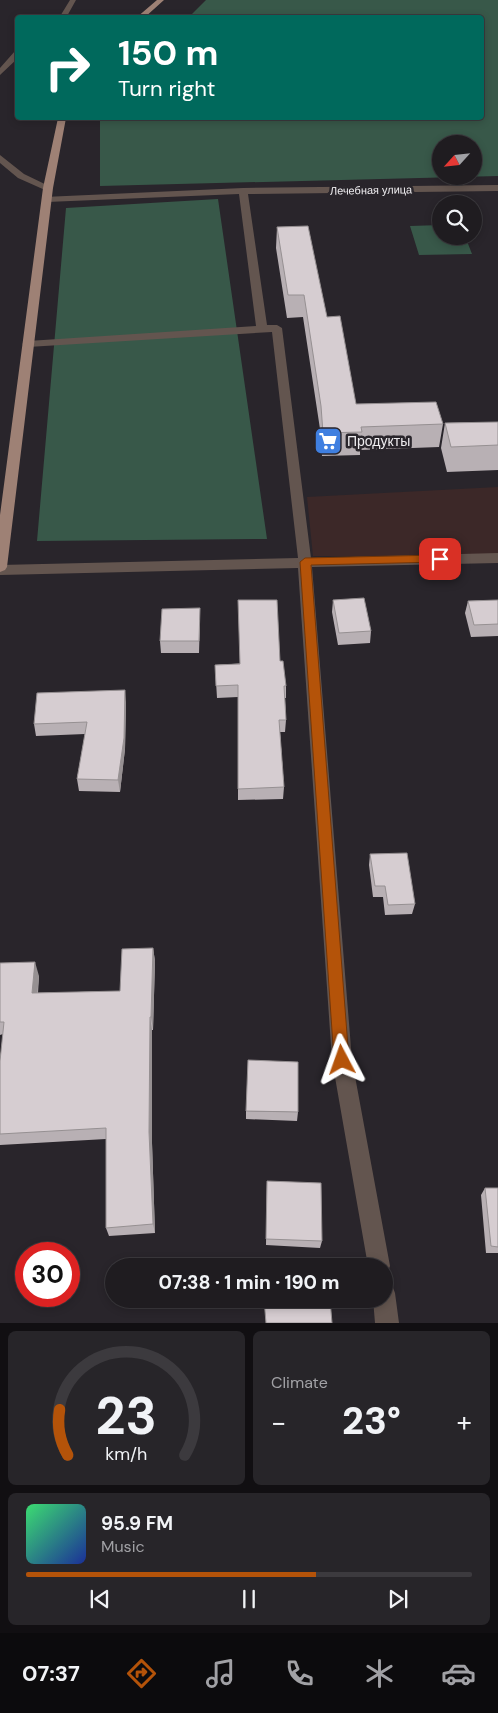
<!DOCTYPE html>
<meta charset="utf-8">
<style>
:root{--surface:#1f1c20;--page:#272529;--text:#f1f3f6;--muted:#a1a1a5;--line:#3c3a3e;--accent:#b45309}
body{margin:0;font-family:"DM Sans",sans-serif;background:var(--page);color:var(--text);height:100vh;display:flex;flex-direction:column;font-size:19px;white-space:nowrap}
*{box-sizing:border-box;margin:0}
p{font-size:16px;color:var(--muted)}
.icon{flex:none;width:28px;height:28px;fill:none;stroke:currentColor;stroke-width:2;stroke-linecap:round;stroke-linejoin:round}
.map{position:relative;height:1323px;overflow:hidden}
.panel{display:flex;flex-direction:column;gap:8px;padding:8px;background:#110f12;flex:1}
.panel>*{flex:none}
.hud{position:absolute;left:15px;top:15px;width:469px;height:105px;border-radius:5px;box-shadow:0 2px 8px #0003,0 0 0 1px var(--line);background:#00695c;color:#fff;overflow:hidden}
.needle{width:32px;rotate:243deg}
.controls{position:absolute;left:432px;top:135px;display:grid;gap:10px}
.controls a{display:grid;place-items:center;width:50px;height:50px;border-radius:50%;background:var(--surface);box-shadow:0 2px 8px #0003,0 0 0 1px var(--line);font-size:25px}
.speed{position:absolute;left:15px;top:1242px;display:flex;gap:10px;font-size:25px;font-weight:700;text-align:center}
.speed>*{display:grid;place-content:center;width:65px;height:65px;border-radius:50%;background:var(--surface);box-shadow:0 2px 8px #0003,0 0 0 1px var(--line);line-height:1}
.speed .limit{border:8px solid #d22;background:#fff;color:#111}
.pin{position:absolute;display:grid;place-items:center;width:42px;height:42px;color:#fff;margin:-21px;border-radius:10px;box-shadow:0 2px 8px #0006}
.me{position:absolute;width:55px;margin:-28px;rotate:356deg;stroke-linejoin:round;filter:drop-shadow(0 0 4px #0008)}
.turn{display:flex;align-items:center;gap:18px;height:105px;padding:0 20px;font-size:22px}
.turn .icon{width:65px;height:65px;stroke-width:2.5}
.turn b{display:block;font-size:35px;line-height:42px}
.big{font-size:38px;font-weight:800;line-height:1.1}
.panel .tile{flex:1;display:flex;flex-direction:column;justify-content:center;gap:8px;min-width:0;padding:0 18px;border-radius:8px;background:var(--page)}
.panel .dial{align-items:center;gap:0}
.dial svg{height:130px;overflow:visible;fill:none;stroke:var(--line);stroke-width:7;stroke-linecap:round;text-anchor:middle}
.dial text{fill:var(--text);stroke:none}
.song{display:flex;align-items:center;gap:15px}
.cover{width:60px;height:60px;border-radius:8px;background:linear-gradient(135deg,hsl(140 70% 55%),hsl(230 70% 35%))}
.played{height:5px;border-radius:2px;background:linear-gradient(90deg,var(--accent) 65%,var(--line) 65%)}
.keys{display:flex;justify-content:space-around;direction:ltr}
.heat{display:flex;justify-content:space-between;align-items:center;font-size:28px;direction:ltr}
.panel .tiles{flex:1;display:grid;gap:8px;grid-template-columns:1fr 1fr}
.tile:last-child{grid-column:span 2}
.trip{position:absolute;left:105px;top:1258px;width:288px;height:50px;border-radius:25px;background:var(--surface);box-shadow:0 2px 8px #0003,0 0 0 1px var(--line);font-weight:800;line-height:50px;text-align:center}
.tab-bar{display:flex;height:80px;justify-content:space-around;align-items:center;background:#0c0b0d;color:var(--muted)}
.tab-bar .icon{width:35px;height:35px}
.tab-bar .selected{color:var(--accent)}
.tab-bar b{font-size:22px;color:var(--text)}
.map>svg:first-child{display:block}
</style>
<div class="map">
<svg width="498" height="1323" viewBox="0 0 498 1323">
<rect width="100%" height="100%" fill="#29252b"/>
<!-- industrial -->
<path fill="#3c2828" d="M 498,487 L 498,557 L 313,556 L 307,497 Z"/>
<!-- green -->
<path fill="#385849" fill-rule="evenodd" d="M 206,0 L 498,0 L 498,176 L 100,186 L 100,118 L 481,118 L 481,18 L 189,17 ZM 441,144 L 474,144 L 474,176 L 441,176 Z
M 218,199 L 267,539 L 37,541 L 66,208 Z
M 441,225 L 441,236 L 465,236 L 472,254 L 419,255 L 410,226 Z"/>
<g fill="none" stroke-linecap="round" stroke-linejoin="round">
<!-- minor -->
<path fill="#63554f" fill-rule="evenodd" d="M 70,0 L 76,0 L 66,18 L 59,18 Z
M 15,51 L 18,51 L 18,58 L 0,75 L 0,68 Z
M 0,155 L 24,174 L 53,188 L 48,191 L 45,190 L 18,178 L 0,163 Z
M 498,185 L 498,191 L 248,194 L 267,325 L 277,325 L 282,328 L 311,558 L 498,553 L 498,563 L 312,567 L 352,1060 L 390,1266 L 387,1274 L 384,1275 L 384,1266 L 368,1266 L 332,1060 L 298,568 L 0,575 L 0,565 L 298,558 L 272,332 L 28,347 L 22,344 L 28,341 L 256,326 L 239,194 L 47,202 L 44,201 L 44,197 L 243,188 Z
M 384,1282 L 392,1285 L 395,1293 L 399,1323 L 375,1323 L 373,1299 L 384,1299 Z"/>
<!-- major -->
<path fill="#9e8175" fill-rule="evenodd" d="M 157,0 L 164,0 L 144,18 L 136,18 Z
M 58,118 L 66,118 L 53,188 L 7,567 L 5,570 L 0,572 L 0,515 L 43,188 Z"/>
</g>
<!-- wall -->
<path fill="#b8b0b4" d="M 277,227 L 327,317 L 356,404 L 443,424 L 439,447 L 360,450 L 360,455 L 322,456 L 320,429 L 303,317 L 287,318 L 276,248 Z
M 498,422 L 498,470 L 447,472 L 441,448 L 445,423 Z
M 333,600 L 371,631 L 370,643 L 338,645 L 332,612 Z
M 498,600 L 498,636 L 471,637 L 465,613 L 468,601 Z
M 200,620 L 199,653 L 161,653 L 160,641 Z
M 280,661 L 286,686 L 286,698 L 285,698 L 286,720 L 285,732 L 280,732 L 284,787 L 283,799 L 238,800 L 238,697 L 217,698 L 215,665 Z
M 126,702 L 125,749 L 120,792 L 79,791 L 77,779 L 85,734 L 36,736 L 34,724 Z
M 370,854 L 415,904 L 412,914 L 385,915 L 383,897 L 373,897 L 369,865 Z
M 153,948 L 155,961 L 153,1030 L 152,1030 L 152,1143 L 155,1233 L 109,1236 L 106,1228 L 106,1139 L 0,1145 L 0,1061 L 3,1034 L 0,1035 L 0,963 L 39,976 L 38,993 L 120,991 Z
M 246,1111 L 298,1112 L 297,1121 L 246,1119 Z
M 267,1181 L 322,1241 L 320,1248 L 266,1245 Z
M 485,1188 L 498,1188 L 498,1253 L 486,1253 L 481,1195 Z"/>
<!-- shaded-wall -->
<path fill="#969092" d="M 125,690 L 126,702 L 125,749 L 120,792 L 118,780 Z
M 153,948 L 155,961 L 153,1030 L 151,1017 Z
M 35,962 L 39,976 L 36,1006 L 32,993 Z
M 150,1017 L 152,1030 L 152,1143 L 155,1233 L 153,1224 L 149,1132 Z"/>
<!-- building -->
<path fill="#d6cdd1" stroke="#969092" d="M 308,226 L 327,317 L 340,316 L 356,404 L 436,402 L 443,424 L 361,427 L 362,432 L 323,433 L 321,406 L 304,295 L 288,295 L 277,227 Z
M 498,422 L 498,445 L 451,447 L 445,423 Z
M 364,598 L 371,631 L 339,633 L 333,600 Z
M 238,600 L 277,600 L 280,661 L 283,661 L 286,686 L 284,686 L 286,720 L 279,720 L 284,787 L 238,789 L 238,685 L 216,686 L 215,665 L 240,664 Z
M 498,600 L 498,624 L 474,625 L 468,601 Z
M 200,608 L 199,641 L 160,641 L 162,609 Z
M 125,690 L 124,738 L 118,780 L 77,779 L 87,722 L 34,724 L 37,693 Z
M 407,853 L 415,904 L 388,905 L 385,886 L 375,886 L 370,854 Z
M 153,948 L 151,1017 L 150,1017 L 149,1132 L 153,1224 L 106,1228 L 106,1128 L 0,1134 L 0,1061 L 4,1022 L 0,1022 L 0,963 L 35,962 L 32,993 L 120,991 L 122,949 Z
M 248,1060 L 298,1062 L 298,1112 L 246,1111 Z
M 267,1181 L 321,1183 L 322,1241 L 266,1239 Z
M 485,1188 L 498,1188 L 498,1247 L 491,1246 Z
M 264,1299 L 330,1299 L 332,1323 L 266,1323 Z"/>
<!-- route -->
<path fill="#b45309" stroke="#753606" d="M 440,555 L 445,559 L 440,562 L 311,565 L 349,1060 L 347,1066 L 342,1068 L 337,1066 L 334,1060 L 300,562 L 305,558 Z"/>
<!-- icons -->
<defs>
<g id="supermarket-square" transform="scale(1.4375)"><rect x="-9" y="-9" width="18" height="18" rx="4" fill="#3f7fe0" stroke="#29252b"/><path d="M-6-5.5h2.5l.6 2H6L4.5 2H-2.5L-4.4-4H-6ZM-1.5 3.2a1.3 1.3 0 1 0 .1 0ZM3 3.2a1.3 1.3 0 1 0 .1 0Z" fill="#fff"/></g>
</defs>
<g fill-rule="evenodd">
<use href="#supermarket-square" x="328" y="441"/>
</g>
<g text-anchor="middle" stroke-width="5" stroke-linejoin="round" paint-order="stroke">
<!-- far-street labels -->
<g font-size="11" fill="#eeecef" stroke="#29252b">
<text transform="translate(371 190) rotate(-1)" y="4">Лечебная улица</text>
</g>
<!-- poi labels -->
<g font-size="14" fill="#eeecef" stroke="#29252b" text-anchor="start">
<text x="347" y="446">Продукты</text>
</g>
</g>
</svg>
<div class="controls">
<a><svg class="needle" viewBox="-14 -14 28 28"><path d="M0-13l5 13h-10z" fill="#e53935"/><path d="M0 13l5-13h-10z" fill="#a1a1a5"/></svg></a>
<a><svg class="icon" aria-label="search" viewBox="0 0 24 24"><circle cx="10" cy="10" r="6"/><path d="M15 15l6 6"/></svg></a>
</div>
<div class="speed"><div class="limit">30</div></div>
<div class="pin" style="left:440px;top:559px;background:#d93025"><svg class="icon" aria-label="arrive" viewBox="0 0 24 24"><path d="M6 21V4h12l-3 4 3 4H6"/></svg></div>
<svg class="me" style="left:342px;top:1060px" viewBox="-20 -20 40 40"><path d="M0-17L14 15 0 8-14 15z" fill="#b45309" stroke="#fff" stroke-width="4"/></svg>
<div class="trip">07:38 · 1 min · 190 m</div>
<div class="hud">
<div class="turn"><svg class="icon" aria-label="right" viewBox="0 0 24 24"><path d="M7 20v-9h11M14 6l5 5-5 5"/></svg><div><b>150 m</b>Turn right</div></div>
</div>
</div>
<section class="panel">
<div class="tiles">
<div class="tile dial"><svg viewBox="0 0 100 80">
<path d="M14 69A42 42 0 1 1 86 69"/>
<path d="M14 69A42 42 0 0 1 9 41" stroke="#b45309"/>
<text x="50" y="56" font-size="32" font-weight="700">23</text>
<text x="50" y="72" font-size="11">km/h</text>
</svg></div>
<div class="tile"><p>Climate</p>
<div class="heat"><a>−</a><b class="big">23°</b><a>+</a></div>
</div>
<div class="tile">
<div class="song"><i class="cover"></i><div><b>95.9 FM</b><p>Music</p></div></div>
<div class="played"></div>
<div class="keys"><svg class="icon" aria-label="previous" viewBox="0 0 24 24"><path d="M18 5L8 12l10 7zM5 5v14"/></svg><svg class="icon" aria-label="pause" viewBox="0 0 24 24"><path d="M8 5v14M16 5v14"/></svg><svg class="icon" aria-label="next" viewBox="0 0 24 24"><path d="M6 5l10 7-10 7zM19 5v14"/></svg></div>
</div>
</div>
</section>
<nav class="tab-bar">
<b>07:37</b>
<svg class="icon selected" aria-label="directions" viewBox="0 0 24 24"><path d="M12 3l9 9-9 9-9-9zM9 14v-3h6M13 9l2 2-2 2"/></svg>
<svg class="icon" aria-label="music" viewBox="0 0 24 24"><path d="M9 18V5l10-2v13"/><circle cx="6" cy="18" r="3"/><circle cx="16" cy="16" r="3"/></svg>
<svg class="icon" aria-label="phone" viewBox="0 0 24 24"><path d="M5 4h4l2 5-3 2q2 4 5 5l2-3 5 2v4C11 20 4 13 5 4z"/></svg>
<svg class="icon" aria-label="climate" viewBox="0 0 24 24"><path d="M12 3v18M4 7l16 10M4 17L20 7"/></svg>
<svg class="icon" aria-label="car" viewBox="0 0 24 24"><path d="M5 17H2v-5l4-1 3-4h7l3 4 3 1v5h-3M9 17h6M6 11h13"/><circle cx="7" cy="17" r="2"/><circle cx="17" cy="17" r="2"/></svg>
</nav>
